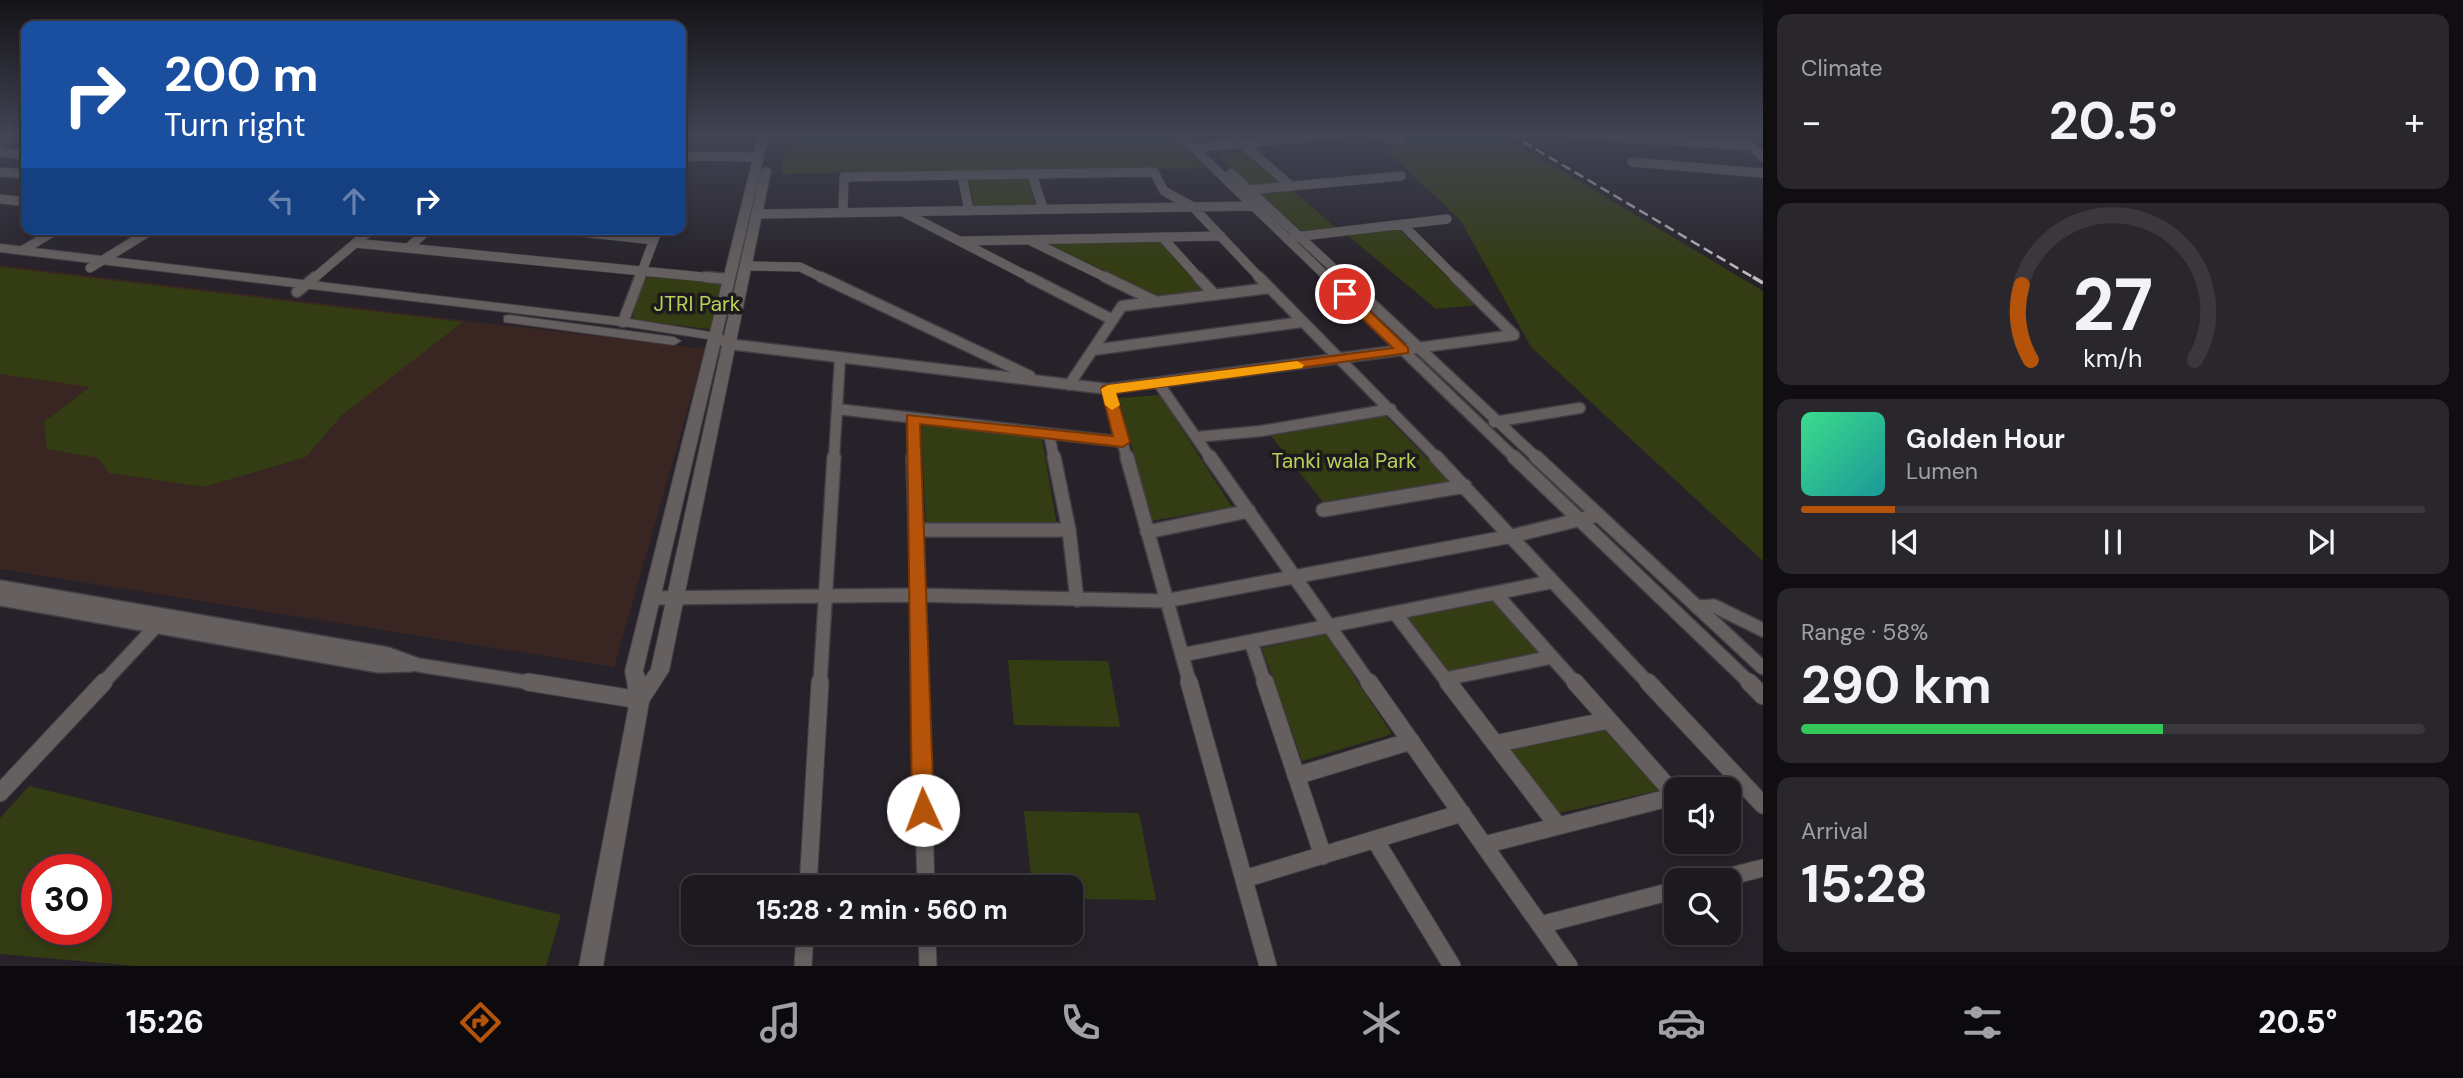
<!DOCTYPE html>
<meta charset="utf-8">
<style>
:root{--surface:#1d1a1f;--page:#2a272c;--text:#f1f3f6;--muted:#a0a1a4;--line:#3b383d;--accent:#b45309}
body{margin:0;font-family:"DM Sans",sans-serif;background:var(--page);color:var(--text);height:100vh;display:flex;flex-direction:column;font-size:26px;white-space:nowrap}
*{box-sizing:border-box;margin:0}
p{font-size:23px;color:var(--muted)}
.icon{flex:none;width:38px;height:38px;fill:none;stroke:currentColor;stroke-width:2;stroke-linecap:round;stroke-linejoin:round}
.map{position:relative;flex:1;overflow:hidden}
.side{display:flex;flex-direction:column;gap:14px;padding:14px;background:#100e11;width:700px}
.side>*{flex:none}
.banner{position:absolute;left:21px;top:21px;width:665px;height:214px;border-radius:14px;box-shadow:0 4px 10px #0003,0 0 0 2px var(--line);background:#1a4fa0;color:#fff;overflow:hidden}
.tools{position:absolute;left:1664px;top:777px;display:grid;gap:14px}
.tools a{display:grid;place-items:center;width:77px;height:77px;border-radius:14px;background:var(--surface);box-shadow:0 4px 10px #0003,0 0 0 2px var(--line);font-size:35px}
.speed{position:absolute;left:21px;top:854px;display:flex;gap:14px;font-size:35px;font-weight:700;text-align:center}
.speed>*{display:grid;place-content:center;width:91px;height:91px;border-radius:50%;background:var(--surface);box-shadow:0 4px 10px #0003,0 0 0 2px var(--line);line-height:1}
.speed .limit{border:10px solid #d22;background:#fff;color:#111}
.pin{position:absolute;display:grid;place-items:center;width:60px;height:60px;color:#fff;margin:-30px;border:4px solid #fff;border-radius:50%;box-shadow:0 2px 7px #0007}
.me{position:absolute;width:77px;margin:-38px;rotate:358deg;stroke-linejoin:round;filter:drop-shadow(0 0 5px #0008)}
.turn{display:flex;align-items:center;gap:24px;height:147px;padding:0 28px;font-size:32px}
.turn .icon{width:91px;height:91px;stroke-width:2.5}
.turn b{display:block;font-size:49px;line-height:60px}
.lanes{display:flex;align-items:center;height:66px;padding:0 28px;background:#0003;justify-content:center;gap:35px;direction:ltr}
.lanes .off{opacity:.35}
.big{font-size:52px;font-weight:700;line-height:1.1}
.side .tile{flex:1;display:flex;flex-direction:column;justify-content:center;gap:10px;min-width:0;padding:0 24px;border-radius:14px;background:var(--page)}
.side .dial{align-items:center;gap:0}
.dial svg{height:182px;overflow:visible;fill:none;stroke:var(--line);stroke-width:7;stroke-linecap:round;text-anchor:middle}
.dial text{fill:var(--text);stroke:none}
.song{display:flex;align-items:center;gap:21px}
.cover{width:84px;height:84px;border-radius:10px;background:linear-gradient(135deg,hsl(150 70% 55%),hsl(180 70% 35%))}
.played{height:7px;border-radius:4px;background:linear-gradient(90deg,var(--accent) 15%,var(--line) 15%)}
.keys{display:flex;justify-content:space-around;direction:ltr}
.heat{display:flex;justify-content:space-between;align-items:center;font-size:38px;direction:ltr}
.charge{height:10px;border-radius:5px;background:linear-gradient(90deg,#34c759 58%,var(--line) 0)}
.trip{position:absolute;left:681px;top:875px;width:402px;height:70px;border-radius:14px;background:var(--surface);box-shadow:0 4px 10px #0003,0 0 0 2px var(--line);font-weight:700;line-height:70px;text-align:center}
.menu{display:flex;height:112px;justify-content:space-around;align-items:center;background:#0c0a0c;color:var(--muted)}
.menu .icon{width:49px;height:49px}
.menu .active{color:var(--accent)}
.menu b{font-size:32px;color:var(--text)}
main{display:flex;flex:1;min-height:0}
.map>svg:first-child{display:block}
</style>
<main>
<div class="map">
<svg width="1763" height="966" viewBox="0 0 1763 966">
<rect width="100%" height="100%" fill="#272229"/>
<!-- education -->
<path fill="#392622" d="M 0,265 L 705,349 L 614,667 L 0,569 Z"/>
<!-- green -->
<path fill="#333c12" fill-rule="evenodd" d="M 788,134 L 1170,134 L 1206,168 L 781,174 Z
M 1370,134 L 1500,134 L 1763,291 L 1763,561 L 1531,347 L 1461,221 Z
M 1245,151 L 1283,183 L 1251,186 L 1216,154 Z
M 1028,177 L 1037,206 L 974,207 L 968,178 Z
M 1293,190 L 1335,227 L 1301,231 L 1261,194 Z
M 1399,229 L 1476,305 L 1436,309 L 1346,234 Z
M 1158,240 L 1205,291 L 1159,296 L 1045,243 Z
M 0,267 L 463,322 L 341,416 L 306,457 L 204,487 L 109,473 L 98,458 L 47,449 L 44,422 L 90,387 L 0,374 Z
M 643,275 L 729,283 L 717,330 L 632,320 Z
M 1160,395 L 1232,507 L 1151,521 L 1119,398 Z
M 1383,413 L 1451,483 L 1326,506 L 1268,432 Z
M 921,424 L 1042,439 L 1057,525 L 926,526 Z
M 1493,598 L 1540,652 L 1445,672 L 1402,616 Z
M 1326,634 L 1392,734 L 1302,761 L 1262,648 Z
M 1008,660 L 1108,661 L 1120,727 L 1014,725 Z
M 1605,726 L 1661,790 L 1555,814 L 1503,748 Z
M 29,786 L 561,915 L 546,966 L 137,966 L 0,954 L 0,818 ZM 37,870 L 96,870 L 96,929 L 37,929 Z
M 1024,811 L 1139,813 L 1156,900 L 1071,899 L 1071,887 L 1032,887 Z"/>
<g fill="none" stroke-linecap="round" stroke-linejoin="round">
<!-- minor-far3 casing -->
<g stroke="#433e45" stroke-width="10">
<path id="minor-far3" d="M 1179,134 L 1329,279
M 1231,134 L 1291,186
M 1374,134 L 1401,141
M 1572,134 L 1751,146 L 1763,157
M 0,143 L 16,134
M 1194,148 L 1337,134
M 0,152 L 26,155
M 681,156 L 758,157
M 1632,162 L 1763,173
M 681,169 L 686,156
M 0,172 L 26,174
M 1231,173 L 1345,279
M 1032,174 L 1043,209
M 962,175 L 969,211
M 1249,190 L 1401,176
M 0,199 L 26,202
M 843,212 L 844,177 L 1154,172 L 1164,191 L 1193,207 L 1261,279
M 905,213 L 1033,279
M 756,214 L 1254,206
M 1402,224 L 1457,279
M 552,229 L 654,240
M 1162,237 L 1200,279
M 1294,237 L 1447,219
M 961,241 L 1221,236
M 1031,241 L 1109,279
M 355,243 L 724,279
M 408,248 L 429,229
M 23,250 L 58,229
M 746,266 L 800,267 L 825,279
M 90,268 L 153,229
M 313,279 L 372,229
M 639,279 L 658,229"/>
</g>
<!-- minor-far2 casing -->
<g stroke="#433e45" stroke-width="13">
<path id="minor-far2" d="M 706,277 L 728,279
M 821,277 L 1030,376
M 1029,277 L 1113,320
M 1105,277 L 1157,302
M 1198,277 L 1215,295
M 1259,277 L 1438,459
M 1327,277 L 1516,459
M 1343,277 L 1538,459
M 1455,277 L 1514,335
M 297,292 L 315,277
M 623,322 L 640,277
M 728,344 L 1108,389 L 1514,335
M 1093,350 L 1302,322
M 1159,384 L 1211,459
M 1069,385 L 1122,306 L 1270,288
M 1108,389 L 1127,459
M 837,409 L 1123,442
M 912,418 L 913,459
M 1494,422 L 1580,408
M 1049,434 L 1054,459
M 1197,437 L 1261,431 L 1391,409
M 834,459 L 840,358"/>
</g>
<!-- minor-far1 casing -->
<g stroke="#433e45" stroke-width="16">
<path id="minor-far1" d="M 913,457 L 920,684
M 1054,457 L 1069,530 L 1077,600
M 1127,457 L 1190,684
M 1210,457 L 1370,684
M 1436,457 L 1649,684
M 1514,457 L 1751,684
M 1536,457 L 1763,668
M 1323,510 L 1465,486
M 915,530 L 1069,530
M 1147,532 L 1249,511
M 0,587 L 388,654 L 418,665 L 539,684
M 1495,593 L 1576,684
M 652,598 L 917,595 L 1165,601 L 1512,536 L 1598,515
M 0,599 L 379,666 L 411,665
M 1697,607 L 1714,606 L 1763,630
M 1395,613 L 1449,684
M 1251,642 L 1265,684
M 1182,655 L 1550,582
M 1445,679 L 1552,657
M 102,684 L 160,622
M 820,684 L 834,457"/>
</g>
<!-- minor casing -->
<g stroke="#433e45" stroke-width="19">
<path id="minor" d="M 528,682 L 640,700
M 920,682 L 926,887
M 1189,682 L 1268,966
M 1265,682 L 1323,856
M 1369,682 L 1569,966
M 1448,682 L 1558,826
M 1575,682 L 1676,796
M 1648,682 L 1763,805
M 1749,682 L 1763,696
M 1495,744 L 1608,720
M 1296,776 L 1411,741
M 1704,789 L 1740,780
M 0,793 L 104,682
M 1375,840 L 1452,966
M 1484,845 L 1676,796
M 1244,879 L 1462,813
M 1715,880 L 1763,868
M 808,887 L 820,682
M 1540,925 L 1676,890
M 927,933 L 928,966
M 803,966 L 805,933"/>
</g>
<!-- tertiary casing -->
<g stroke="#433e45" stroke-width="2">
<path id="tertiary" d="M 759,134 L 769,134 L 722,334 L 724,336 L 761,170 L 766,167 L 771,170 L 669,671 L 649,702 L 603,966 L 579,966 L 630,700 L 625,671 L 708,339 L 623,326 L 0,252 L 0,244 L 623,318 L 710,332 ZM 720,345 L 722,346 L 651,669 L 645,677 L 643,671 Z
M 509,315 L 674,337 L 681,341 L 674,345 L 504,322 L 504,316 Z"/>
</g>
<!-- minor-far3 -->
<use href="#minor-far3" stroke="#65605f" stroke-width="9"/>
<!-- minor-far2 -->
<use href="#minor-far2" stroke="#65605f" stroke-width="10"/>
<!-- minor-far1 -->
<use href="#minor-far1" stroke="#65605f" stroke-width="13"/>
<!-- minor -->
<use href="#minor" stroke="#65605f" stroke-width="17"/>
<!-- tertiary -->
<use href="#tertiary" fill="#65605f" fill-rule="evenodd"/>
<!-- rail-far1 -->
<path stroke="#bfbcc1" stroke-width="2.5" stroke-dasharray="10 5" stroke-linecap="butt" d="M 1510,134 L 1756,279"/>
<!-- rail -->
<path stroke="#bfbcc1" stroke-width="3.5" stroke-dasharray="12 6" stroke-linecap="butt" d="M 1753,277 L 1763,283"/>
</g>
<!-- sky -->
<linearGradient id="sky" x2="0" y2="1"><stop stop-color="#151317"/><stop offset="0.5" stop-color="#414454"/><stop offset="1" stop-color="#414454" stop-opacity="0"/></linearGradient>
<rect width="1763" height="270" fill="url(#sky)"/>
<!-- route -->
<path fill="#b45309" stroke="#753606" stroke-width="2" d="M 1340,291 L 1349,291 L 1408,348 L 1408,353 L 1116,393 L 1130,442 L 1123,447 L 920,424 L 934,810 L 931,817 L 923,820 L 916,817 L 912,810 L 907,415 L 1113,436 L 1101,389 L 1103,386 L 1393,348 L 1340,297 Z"/>
<!-- slow -->
<path fill="#f59e0b" d="M 1297,361 L 1304,365 L 1302,368 L 1116,393 L 1120,405 L 1112,410 L 1105,405 L 1101,389 L 1108,385 Z"/>
<g text-anchor="middle" stroke-width="7" stroke-linejoin="round" paint-order="stroke">
<!-- park labels -->
<g font-size="21" fill="#b8d257" stroke="#1d191f">
<text x="697" y="311">JTRI Park</text>
<text x="1344" y="468">Tanki wala Park</text>
</g>
</g>
</svg>
<div class="tools">
<a><svg class="icon" aria-label="sound" viewBox="0 0 24 24"><path d="M4 9h4l5-4v14l-5-4H4zM17 9q2 3 0 6"/></svg></a>
<a><svg class="icon" aria-label="search" viewBox="0 0 24 24"><circle cx="10" cy="10" r="6"/><path d="M15 15l6 6"/></svg></a>
</div>
<div class="speed"><div class="limit">30</div></div>
<div class="pin" style="left:1345px;top:294px;background:#d93025"><svg class="icon" aria-label="arrive" viewBox="0 0 24 24"><path d="M6 21V4h12l-3 4 3 4H6"/></svg></div>
<svg class="me" style="left:923px;top:810px" viewBox="-20 -20 40 40"><circle r="19" fill="#fff"/><path d="M0-13L10 11 0 6-10 11z" fill="#b45309"/></svg>
<div class="trip">15:28 · 2 min · 560 m</div>
<div class="banner">
<div class="turn"><svg class="icon" aria-label="right" viewBox="0 0 24 24"><path d="M7 20v-9h11M14 6l5 5-5 5"/></svg><div><b>200 m</b>Turn right</div></div>
<div class="lanes"><svg class="icon off" aria-label="left" viewBox="0 0 24 24"><path d="M17 20v-9H6M10 6l-5 5 5 5"/></svg><svg class="icon off" aria-label="ahead" viewBox="0 0 24 24"><path d="M12 20V5M6 11l6-6 6 6"/></svg><svg class="icon" aria-label="right" viewBox="0 0 24 24"><path d="M7 20v-9h11M14 6l5 5-5 5"/></svg></div>
</div>
</div>
<section class="side">
<div class="tile"><p>Climate</p>
<div class="heat"><a>−</a><b class="big">20.5°</b><a>+</a></div>
</div>
<div class="tile dial"><svg viewBox="0 0 100 80">
<path d="M14 69A42 42 0 1 1 86 69"/>
<path d="M14 69A42 42 0 0 1 10 36" stroke="#b45309"/>
<text x="50" y="56" font-size="32" font-weight="700">27</text>
<text x="50" y="72" font-size="11">km/h</text>
</svg></div>
<div class="tile">
<div class="song"><i class="cover"></i><div><b>Golden Hour</b><p>Lumen</p></div></div>
<div class="played"></div>
<div class="keys"><svg class="icon" aria-label="previous" viewBox="0 0 24 24"><path d="M18 5L8 12l10 7zM5 5v14"/></svg><svg class="icon" aria-label="pause" viewBox="0 0 24 24"><path d="M8 5v14M16 5v14"/></svg><svg class="icon" aria-label="next" viewBox="0 0 24 24"><path d="M6 5l10 7-10 7zM19 5v14"/></svg></div>
</div>
<div class="tile"><p>Range · 58%</p><b class="big">290 km</b><div class="charge"></div></div>
<div class="tile"><p>Arrival</p><b class="big">15:28</b></div>
</section>
</main>
<nav class="menu">
<b>15:26</b>
<svg class="icon active" aria-label="directions" viewBox="0 0 24 24"><path d="M12 3l9 9-9 9-9-9zM9 14v-3h6M13 9l2 2-2 2"/></svg>
<svg class="icon" aria-label="music" viewBox="0 0 24 24"><path d="M9 18V5l10-2v13"/><circle cx="6" cy="18" r="3"/><circle cx="16" cy="16" r="3"/></svg>
<svg class="icon" aria-label="phone" viewBox="0 0 24 24"><path d="M5 4h4l2 5-3 2q2 4 5 5l2-3 5 2v4C11 20 4 13 5 4z"/></svg>
<svg class="icon" aria-label="climate" viewBox="0 0 24 24"><path d="M12 3v18M4 7l16 10M4 17L20 7"/></svg>
<svg class="icon" aria-label="car" viewBox="0 0 24 24"><path d="M5 17H2v-5l4-1 3-4h7l3 4 3 1v5h-3M9 17h6M6 11h13"/><circle cx="7" cy="17" r="2"/><circle cx="17" cy="17" r="2"/></svg>
<svg class="icon" aria-label="filters" viewBox="0 0 24 24"><path d="M4 7h16M4 17h16"/><circle cx="9" cy="7" r="2"/><circle cx="15" cy="17" r="2"/></svg>
<b>20.5°</b>
</nav>
